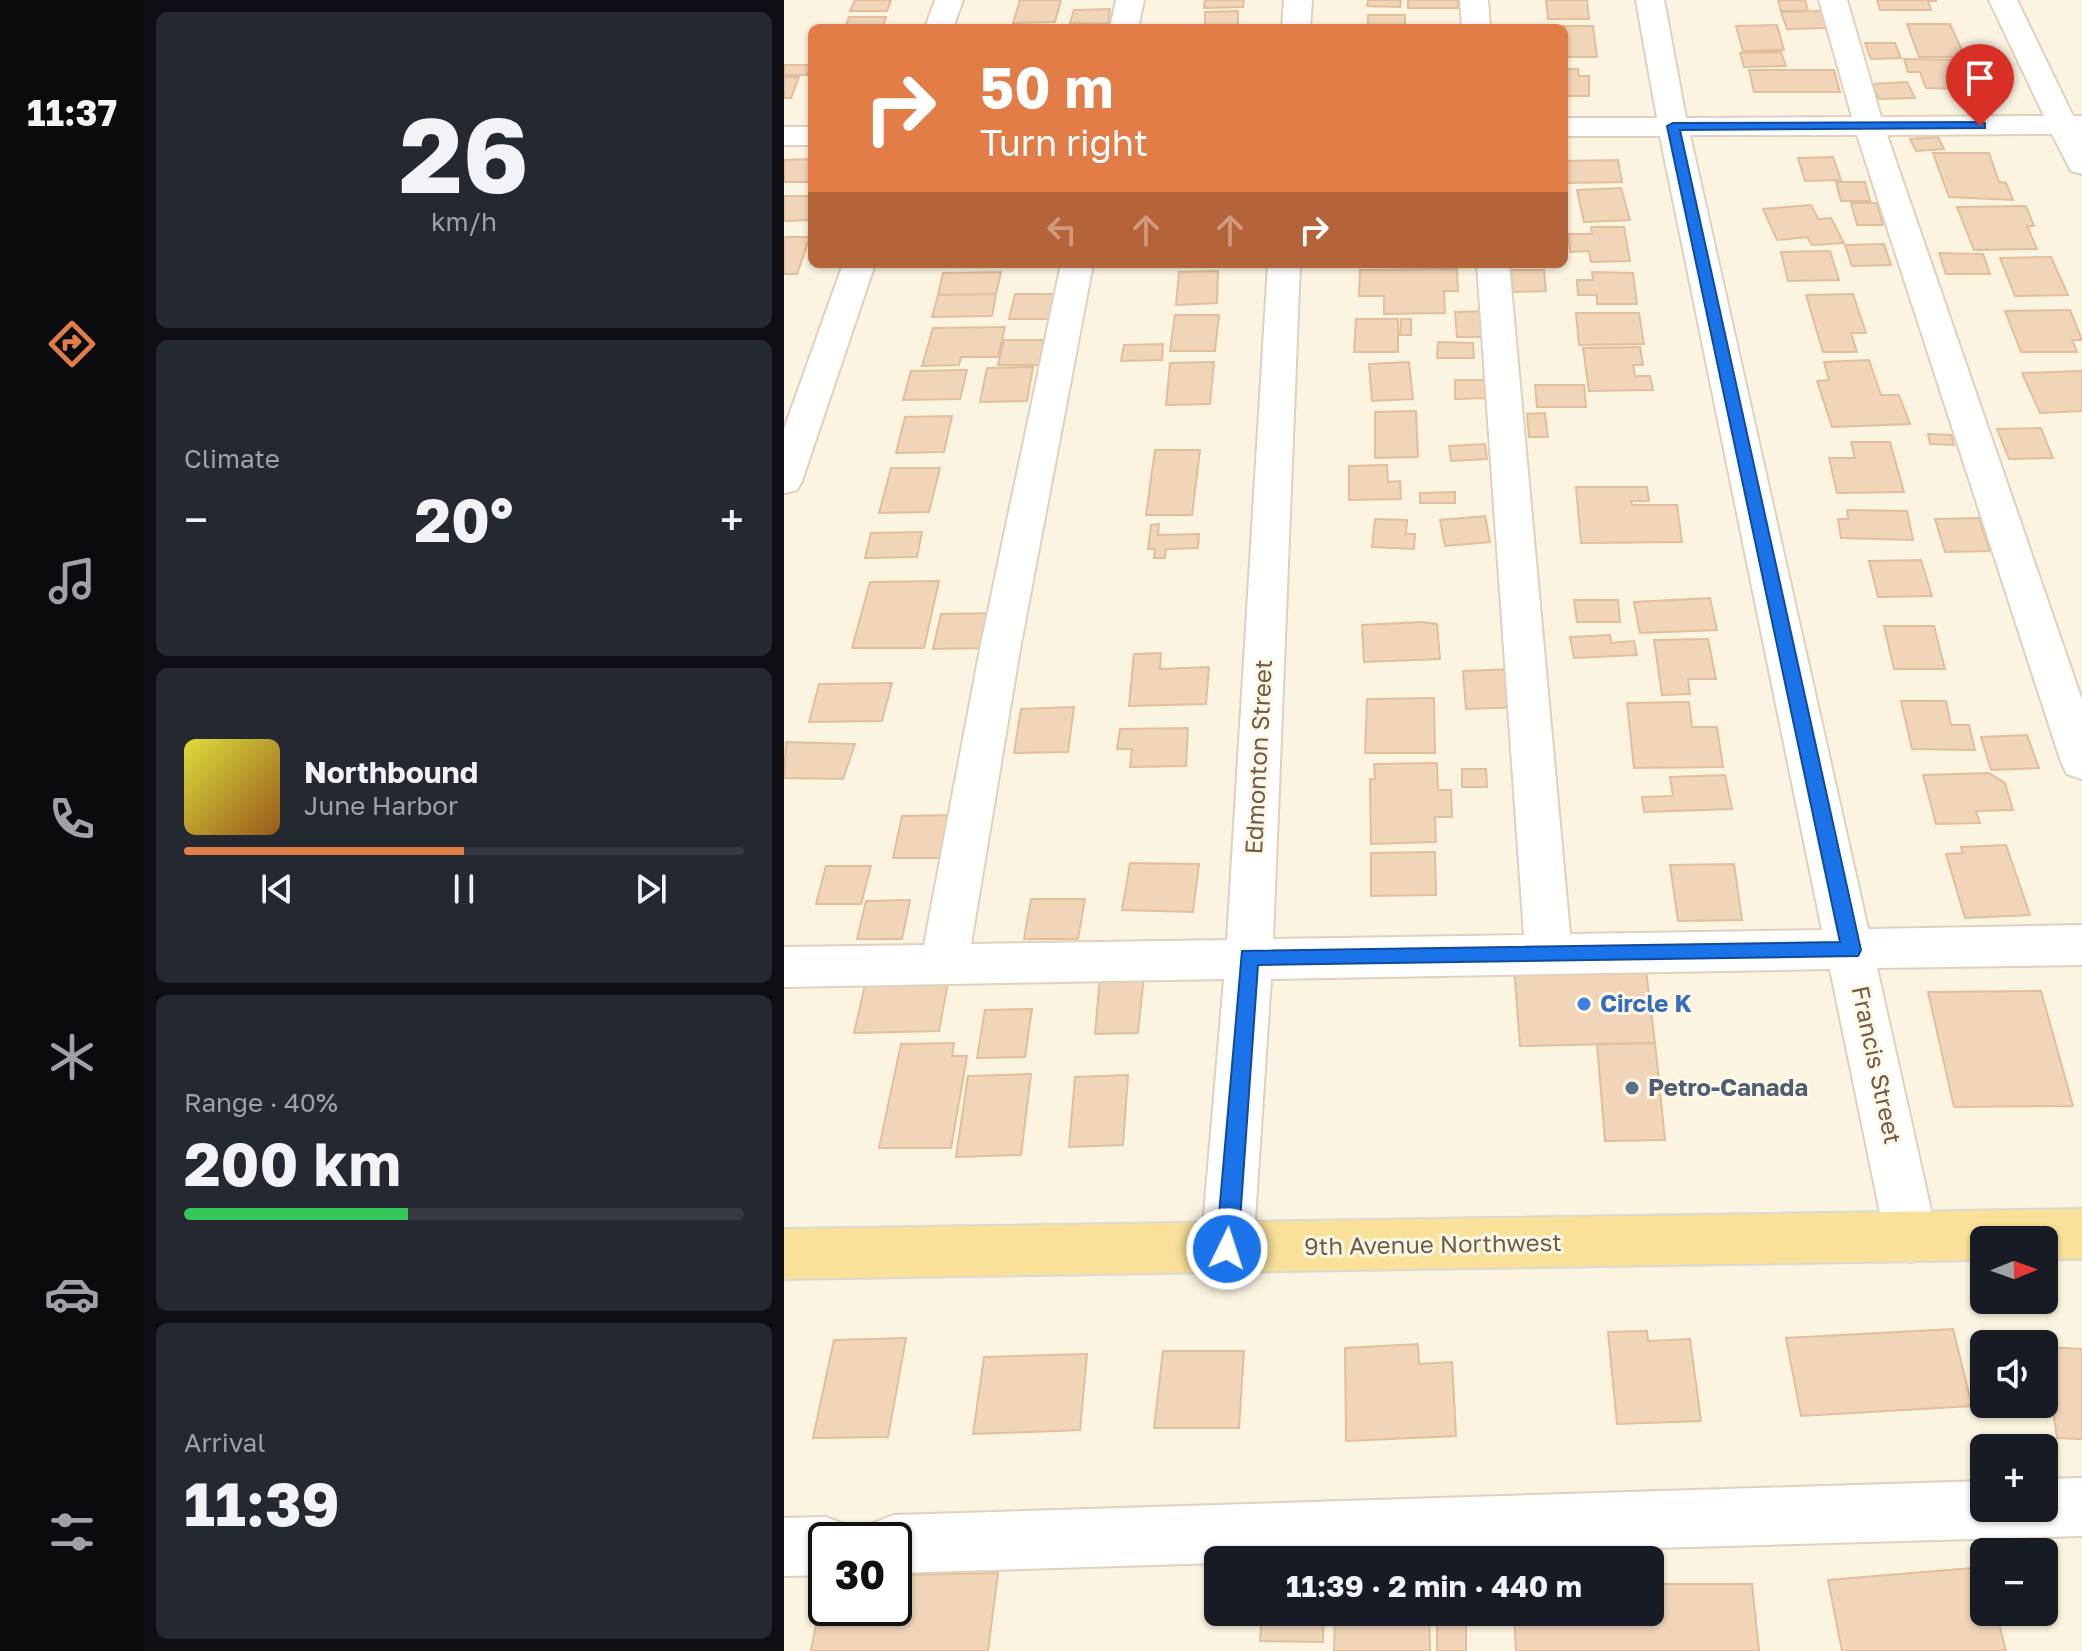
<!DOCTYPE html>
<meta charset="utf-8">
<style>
:root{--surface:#171b24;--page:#242831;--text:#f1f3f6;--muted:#9ea1a6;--line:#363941;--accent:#e37d48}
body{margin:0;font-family:"Golos Text",sans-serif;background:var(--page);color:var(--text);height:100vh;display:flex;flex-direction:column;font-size:30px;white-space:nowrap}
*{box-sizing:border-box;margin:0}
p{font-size:26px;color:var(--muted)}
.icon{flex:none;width:44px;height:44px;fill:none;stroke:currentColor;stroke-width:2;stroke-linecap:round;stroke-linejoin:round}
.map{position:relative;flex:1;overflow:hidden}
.details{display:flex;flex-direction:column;gap:12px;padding:12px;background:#0d0f14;width:640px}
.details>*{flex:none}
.top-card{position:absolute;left:24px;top:24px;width:760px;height:244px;border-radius:12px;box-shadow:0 2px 6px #0004;background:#e37d48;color:#fff;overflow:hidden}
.needle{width:52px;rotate:89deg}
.controls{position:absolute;left:1186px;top:1226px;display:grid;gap:16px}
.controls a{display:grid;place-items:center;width:88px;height:88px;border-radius:12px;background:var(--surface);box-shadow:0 2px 6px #0004;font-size:40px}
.speed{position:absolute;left:24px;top:1522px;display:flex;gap:16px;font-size:40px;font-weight:700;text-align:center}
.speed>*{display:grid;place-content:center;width:104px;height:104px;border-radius:50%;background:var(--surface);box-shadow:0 2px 6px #0004;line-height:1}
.speed .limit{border:4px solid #111;border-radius:12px;background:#fff;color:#111}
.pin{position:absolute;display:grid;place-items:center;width:68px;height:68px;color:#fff;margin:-82px -34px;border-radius:50% 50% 50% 0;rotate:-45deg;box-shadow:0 0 8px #0007}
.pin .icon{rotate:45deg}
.me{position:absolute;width:88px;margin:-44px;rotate:4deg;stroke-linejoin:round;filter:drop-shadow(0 0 6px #0008)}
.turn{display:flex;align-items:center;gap:28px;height:168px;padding:0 40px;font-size:36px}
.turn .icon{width:104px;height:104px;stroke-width:2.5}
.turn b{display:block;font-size:56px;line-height:68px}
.lanes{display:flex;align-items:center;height:76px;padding:0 40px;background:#0003;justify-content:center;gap:40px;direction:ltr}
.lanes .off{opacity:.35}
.big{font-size:60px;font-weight:700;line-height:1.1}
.details .card{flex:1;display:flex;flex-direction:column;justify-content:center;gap:12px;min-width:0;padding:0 28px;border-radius:12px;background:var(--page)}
.details .dial{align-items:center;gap:0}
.dial b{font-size:104px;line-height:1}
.song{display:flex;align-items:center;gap:24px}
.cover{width:96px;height:96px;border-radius:12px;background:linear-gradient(135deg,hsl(60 70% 55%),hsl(30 70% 35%))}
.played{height:8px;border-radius:4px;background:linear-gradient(90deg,var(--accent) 50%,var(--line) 50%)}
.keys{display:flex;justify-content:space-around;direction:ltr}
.heat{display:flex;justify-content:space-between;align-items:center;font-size:44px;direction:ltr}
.charge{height:12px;border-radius:6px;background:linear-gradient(90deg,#34c759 40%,var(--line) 0)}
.trip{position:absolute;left:420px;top:1546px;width:460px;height:80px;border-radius:12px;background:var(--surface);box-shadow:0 2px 6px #0004;font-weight:700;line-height:80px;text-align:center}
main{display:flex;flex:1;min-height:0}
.menu{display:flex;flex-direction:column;width:144px;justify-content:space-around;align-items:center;background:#090b0e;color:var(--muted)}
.menu .icon{width:56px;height:56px}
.menu .selected{color:var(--accent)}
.menu b{font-size:36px;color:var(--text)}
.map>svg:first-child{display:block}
</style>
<main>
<nav class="menu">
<b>11:37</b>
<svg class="icon selected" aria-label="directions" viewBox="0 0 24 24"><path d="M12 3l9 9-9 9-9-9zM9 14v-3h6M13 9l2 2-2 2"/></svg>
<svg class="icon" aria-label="music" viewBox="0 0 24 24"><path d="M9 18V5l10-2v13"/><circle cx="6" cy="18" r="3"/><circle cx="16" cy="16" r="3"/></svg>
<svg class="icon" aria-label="phone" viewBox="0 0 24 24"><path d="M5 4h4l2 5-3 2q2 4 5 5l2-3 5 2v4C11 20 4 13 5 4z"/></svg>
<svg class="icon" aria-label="climate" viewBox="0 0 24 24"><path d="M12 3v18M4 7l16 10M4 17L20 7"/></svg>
<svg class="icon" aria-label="car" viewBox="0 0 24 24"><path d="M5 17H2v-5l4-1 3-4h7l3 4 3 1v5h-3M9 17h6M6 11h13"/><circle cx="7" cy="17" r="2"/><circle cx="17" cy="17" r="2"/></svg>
<svg class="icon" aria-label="filters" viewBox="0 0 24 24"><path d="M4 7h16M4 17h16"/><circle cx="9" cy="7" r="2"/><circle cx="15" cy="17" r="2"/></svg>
</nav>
<section class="details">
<div class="card dial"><b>26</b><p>km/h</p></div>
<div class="card"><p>Climate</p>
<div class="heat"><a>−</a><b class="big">20°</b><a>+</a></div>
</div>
<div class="card">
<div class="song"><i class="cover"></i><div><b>Northbound</b><p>June Harbor</p></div></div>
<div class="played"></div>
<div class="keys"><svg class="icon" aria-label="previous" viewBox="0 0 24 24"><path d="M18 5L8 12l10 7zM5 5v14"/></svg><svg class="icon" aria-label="pause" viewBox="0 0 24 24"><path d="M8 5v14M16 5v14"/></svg><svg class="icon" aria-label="next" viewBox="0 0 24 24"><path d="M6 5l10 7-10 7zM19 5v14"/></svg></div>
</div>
<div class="card"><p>Range · 40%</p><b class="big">200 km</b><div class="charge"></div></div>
<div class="card"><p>Arrival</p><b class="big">11:39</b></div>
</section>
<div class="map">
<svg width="1298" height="1651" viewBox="0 0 1298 1651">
<rect width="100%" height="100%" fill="#fbf4e0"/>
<!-- building -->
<path fill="#f0d5b9" stroke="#e2be9a" stroke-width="2" d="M 71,0 L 107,0 L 103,11 L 66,11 Z
M 236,0 L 277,0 L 271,22 L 229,23 Z
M 421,0 L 460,0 L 459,7 L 420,8 Z
M 584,0 L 617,0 L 616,7 L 583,6 Z
M 624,0 L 674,0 L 674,8 L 624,8 Z
M 762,0 L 803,0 L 805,19 L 764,19 Z
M 994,0 L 1021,0 L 1024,11 L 997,11 Z
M 1093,0 L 1152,0 L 1152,1 L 1144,1 L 1147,10 L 1096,10 Z
M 326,9 L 324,24 L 286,23 L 290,10 Z
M 454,11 L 454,28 L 421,28 L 421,12 Z
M 1039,11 L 1046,28 L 1003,29 L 997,12 Z
M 584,15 L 621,15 L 621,28 L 584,28 Z
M 65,17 L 102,17 L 98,28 L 61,28 Z
M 1123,24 L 1166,24 L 1181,57 L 1135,57 Z
M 993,25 L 1000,50 L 959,51 L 952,26 Z
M 767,26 L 809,26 L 813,57 L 780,57 L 780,28 Z
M 1081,43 L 1111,43 L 1117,58 L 1087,59 Z
M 997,52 L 1002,66 L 960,67 L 956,53 Z
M 1120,59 L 1175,60 L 1185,89 L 1142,88 L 1136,72 L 1124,72 Z
M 0,65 L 28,65 L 23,75 L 0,75 Z
M 780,69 L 794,69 L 795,76 L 805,76 L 805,96 L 780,96 Z
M 965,70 L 1050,70 L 1056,92 L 970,92 Z
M 0,77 L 15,77 L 7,98 L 0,98 Z
M 1123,82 L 1131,98 L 1095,99 L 1088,84 Z
M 1154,137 L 1160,149 L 1132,151 L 1126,139 Z
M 1149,153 L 1205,153 L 1215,182 L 1222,183 L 1229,200 L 1165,197 Z
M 1049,157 L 1057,180 L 1021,181 L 1014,158 Z
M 28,159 L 28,182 L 0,182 L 0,160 Z
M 834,160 L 838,182 L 780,183 L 780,161 Z
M 1052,182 L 1081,182 L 1086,201 L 1057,201 Z
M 837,188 L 846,220 L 800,222 L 793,190 Z
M 0,196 L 28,196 L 28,220 L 0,221 Z
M 1067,203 L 1093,203 L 1099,225 L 1073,225 Z
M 1027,205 L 1034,219 L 1047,218 L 1060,243 L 1028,245 L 1023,237 L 993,240 L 979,209 Z
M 1242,206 L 1250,226 L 1243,226 L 1253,249 L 1190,250 L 1173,207 Z
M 807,227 L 840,227 L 846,261 L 807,262 L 805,251 L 786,252 L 784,234 L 808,234 Z
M 0,237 L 26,237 L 13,274 L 0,274 Z
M 1100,244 L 1107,265 L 1068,266 L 1061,245 Z
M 1046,251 L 1055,280 L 1004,281 L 997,252 Z
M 1155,253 L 1199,254 L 1206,274 L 1162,274 Z
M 1267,257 L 1284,295 L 1231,296 L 1216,258 Z
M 673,269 L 674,291 L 660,291 L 661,313 L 600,314 L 600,296 L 575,296 L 576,270 Z
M 727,270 L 760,270 L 762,291 L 729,292 Z
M 434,271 L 433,303 L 392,305 L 395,272 Z
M 217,272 L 212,294 L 154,295 L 159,273 Z
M 808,272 L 849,273 L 853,304 L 813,304 L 813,295 L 794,295 L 793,280 L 809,280 Z
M 212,294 L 208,316 L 148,317 L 154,295 Z
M 231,294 L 274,294 L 269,319 L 225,319 Z
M 1069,294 L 1082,333 L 1067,333 L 1073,352 L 1039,352 L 1022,295 Z
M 1286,310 L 1298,340 L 1288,340 L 1293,352 L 1237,352 L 1221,311 Z
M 705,311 L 707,337 L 673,337 L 671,312 Z
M 792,313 L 855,313 L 860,344 L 795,345 Z
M 391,315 L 435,315 L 431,351 L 386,351 Z
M 572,319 L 614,319 L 614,352 L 570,352 Z
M 617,319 L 627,319 L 627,335 L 616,335 Z
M 221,327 L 214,357 L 177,357 L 175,365 L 138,366 L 149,328 Z
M 220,340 L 260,340 L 255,365 L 214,365 Z
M 654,342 L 689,343 L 690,358 L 653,358 Z
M 379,344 L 378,360 L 337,361 L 340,345 Z
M 856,347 L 859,365 L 849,365 L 851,376 L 866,376 L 869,390 L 805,391 L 799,348 Z
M 1085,360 L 1097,395 L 1115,395 L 1126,424 L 1048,427 L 1033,381 L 1045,380 L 1040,362 Z
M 430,362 L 426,404 L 382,405 L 386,363 Z
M 625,362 L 629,399 L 588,401 L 585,364 Z
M 249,367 L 243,401 L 196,402 L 203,368 Z
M 183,370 L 176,399 L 119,400 L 127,371 Z
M 1298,371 L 1298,411 L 1256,413 L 1238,373 Z
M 671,380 L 712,380 L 713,403 L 702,403 L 702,398 L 671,399 Z
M 751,385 L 800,385 L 802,407 L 753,407 Z
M 632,411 L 634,457 L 591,458 L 591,412 Z
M 761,413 L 764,437 L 745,437 L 743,414 Z
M 168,416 L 160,452 L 112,453 L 121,417 Z
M 1257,428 L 1269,458 L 1225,459 L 1213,429 Z
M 1144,434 L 1167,435 L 1170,445 L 1146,444 Z
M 1067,442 L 1106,442 L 1120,492 L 1053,493 L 1045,458 L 1071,458 Z
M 701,444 L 703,459 L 667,461 L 665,446 Z
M 371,450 L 416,450 L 408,515 L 362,515 Z
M 603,465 L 604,482 L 616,481 L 617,499 L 565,500 L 565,466 Z
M 107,468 L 156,468 L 145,512 L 95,513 Z
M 792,487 L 863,487 L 865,501 L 847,501 L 848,505 L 893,505 L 898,542 L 797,543 Z
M 671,492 L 671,503 L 636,503 L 636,493 Z
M 1063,510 L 1123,511 L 1129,540 L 1057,538 L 1054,519 L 1064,519 Z
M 701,516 L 706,542 L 661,546 L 656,520 Z
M 1195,518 L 1206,551 L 1161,552 L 1151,519 Z
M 591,519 L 623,520 L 622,534 L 631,534 L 630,549 L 588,547 Z
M 375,524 L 374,535 L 415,534 L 414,548 L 382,549 L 381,558 L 370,558 L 371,549 L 364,549 L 367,525 Z
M 138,532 L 133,557 L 81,558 L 87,533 Z
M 1137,560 L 1148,596 L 1094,597 L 1085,561 Z
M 155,581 L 140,648 L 68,648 L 86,582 Z
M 926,598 L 933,630 L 856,633 L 850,602 Z
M 790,600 L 834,600 L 836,622 L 793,622 Z
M 211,613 L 204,648 L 149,649 L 157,614 Z
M 637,622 L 653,624 L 656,659 L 580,662 L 578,625 Z
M 1100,626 L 1150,626 L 1161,669 L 1110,669 Z
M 826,635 L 827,643 L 850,641 L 853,655 L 790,658 L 786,637 Z
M 924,639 L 932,679 L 904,679 L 906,694 L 878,695 L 870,640 Z
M 377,653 L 376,669 L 425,667 L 422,704 L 345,706 L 350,654 Z
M 732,669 L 737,707 L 682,709 L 679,671 Z
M 108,683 L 98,721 L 25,722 L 35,684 Z
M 650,698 L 651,753 L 581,753 L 583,699 Z
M 1117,701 L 1162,701 L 1167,725 L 1185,725 L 1191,750 L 1128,749 Z
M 905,702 L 908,727 L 933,727 L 939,767 L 850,768 L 843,703 Z
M 290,707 L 284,752 L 230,753 L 237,709 Z
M 404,728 L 402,766 L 346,767 L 348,749 L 333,749 L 336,729 Z
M 1243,735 L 1255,768 L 1207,770 L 1197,737 Z
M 2,742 L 71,744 L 59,779 L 0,778 Z
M 653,763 L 654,790 L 667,790 L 668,817 L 651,817 L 652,842 L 587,844 L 586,779 L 591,779 L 590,764 Z
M 678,769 L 702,769 L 703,787 L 678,787 Z
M 1205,773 L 1221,783 L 1229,810 L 1192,811 L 1196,823 L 1152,824 L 1139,775 Z
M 941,775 L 948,809 L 860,812 L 858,797 L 889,796 L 886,777 Z
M 168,815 L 160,858 L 109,858 L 118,816 Z
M 1222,845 L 1246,915 L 1181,918 L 1162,854 L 1179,853 L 1177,847 Z
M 651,852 L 652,895 L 587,896 L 587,853 Z
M 346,863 L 415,864 L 409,912 L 338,910 Z
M 950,864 L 958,920 L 894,921 L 886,865 Z
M 42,866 L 87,866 L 77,904 L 32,904 Z
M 247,899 L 301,899 L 294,939 L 240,939 Z
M 126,900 L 118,939 L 73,939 L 82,901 Z
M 861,962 L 871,1043 L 736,1046 L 730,965 Z
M 360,975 L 354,1033 L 311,1034 L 316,977 Z
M 164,982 L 155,1031 L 70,1033 L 81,985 Z
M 1257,991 L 1289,1106 L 1170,1107 L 1144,992 Z
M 248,1009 L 241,1057 L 193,1058 L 201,1010 Z
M 170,1043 L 168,1056 L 183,1056 L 167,1148 L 95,1148 L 117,1044 Z
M 871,1043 L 881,1140 L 821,1141 L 813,1044 Z
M 247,1074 L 237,1155 L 172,1157 L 184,1076 Z
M 344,1075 L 339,1145 L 285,1147 L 291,1077 Z
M 1169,1329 L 1188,1406 L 1017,1416 L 1002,1338 Z
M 863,1331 L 864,1341 L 906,1339 L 917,1421 L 833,1424 L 824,1332 Z
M 122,1338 L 104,1437 L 29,1438 L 50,1340 Z
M 634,1344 L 635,1364 L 668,1362 L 672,1436 L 562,1441 L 561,1348 Z
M 1260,1347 L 1298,1349 L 1298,1439 L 1273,1438 Z
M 379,1351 L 460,1351 L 455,1428 L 370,1428 Z
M 303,1354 L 296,1430 L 189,1434 L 200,1357 Z
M 1200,1567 L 1200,1612 L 1212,1612 L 1222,1651 L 1058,1651 L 1044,1580 Z
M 214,1573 L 204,1651 L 27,1651 L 41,1576 L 42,1608 L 110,1608 L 110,1575 Z
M 866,1584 L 968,1584 L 975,1651 L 732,1651 L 730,1612 L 866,1612 Z
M 478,1612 L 540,1612 L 539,1642 L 476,1641 Z
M 551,1612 L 645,1612 L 646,1651 L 550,1651 Z
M 653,1622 L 682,1622 L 682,1651 L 653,1651 Z"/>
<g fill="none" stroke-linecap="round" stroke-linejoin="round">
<!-- minor casing -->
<g stroke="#dfd1bd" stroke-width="4">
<path id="minor" d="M 151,0 L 179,0 L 169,28 L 141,28 Z
M 332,0 L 360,0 L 354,28 L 326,28 Z
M 500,0 L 528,0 L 526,28 L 498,28 Z
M 676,0 L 704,0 L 706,28 L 678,28 Z
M 852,0 L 880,0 L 902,118 L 1068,117 L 1035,0 L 1063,0 L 1097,117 L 1260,116 L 1205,0 L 1233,0 L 1289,116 L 1298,116 L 1298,174 L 1287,171 L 1268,134 L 1103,135 L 1298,700 L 1298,779 L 1283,774 L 1277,762 L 1073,135 L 906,135 L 1084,929 L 1298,925 L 1298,965 L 1093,968 L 1153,1237 L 1146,1255 L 1127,1262 L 1108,1255 L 1101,1237 L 1046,969 L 487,979 L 469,1249 L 462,1267 L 443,1274 L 424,1267 L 417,1249 L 440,979 L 0,987 L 0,947 L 140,945 L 196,649 L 277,264 L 309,264 L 236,649 L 187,944 L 443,940 L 484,264 L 516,264 L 489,939 L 740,935 L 693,264 L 725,264 L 786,934 L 1038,930 L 876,136 L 780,136 L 780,118 L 873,118 Z
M 0,127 L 28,127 L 28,145 L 0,145 Z
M 59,264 L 91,264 L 18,481 L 13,490 L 0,493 L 0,429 Z
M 1298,1478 L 1298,1536 L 434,1560 L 434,1563 L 110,1573 L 110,1540 L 82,1540 L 89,1523 L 110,1515 L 1200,1481 L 1200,1508 L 1260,1508 L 1260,1479 Z
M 42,1517 L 63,1525 L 69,1540 L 42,1540 L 42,1575 L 0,1576 L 0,1518 Z"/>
</g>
<!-- major casing -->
<g stroke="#ddd8d3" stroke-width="4">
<path id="major" d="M 1298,1209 L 1298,1259 L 1260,1259 L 1260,1240 L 1200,1240 L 1200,1260 L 0,1279 L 0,1229 Z"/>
</g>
<!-- minor -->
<use href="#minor" fill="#fff" fill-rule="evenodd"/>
<!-- major -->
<use href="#major" fill="#f9e19a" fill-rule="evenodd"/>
</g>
<!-- route -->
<path fill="#1a73e8" stroke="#114b97" stroke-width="2" d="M 1196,122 L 1201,123 L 1201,128 L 896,130 L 1077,950 L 1074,956 L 474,965 L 454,1249 L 450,1256 L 443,1259 L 435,1256 L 432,1249 L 458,951 L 1056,942 L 883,126 L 889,123 Z"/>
<!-- markers -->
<circle fill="#3f7fe0" stroke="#fff8e6" stroke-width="3" cx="800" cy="1004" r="8"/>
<circle fill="#5c6f8a" stroke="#fff8e6" stroke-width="3" cx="848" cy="1088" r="8"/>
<g text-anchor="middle" stroke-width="6" stroke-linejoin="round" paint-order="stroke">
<!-- street labels -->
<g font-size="24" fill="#715c49" stroke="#fff8e6">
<text transform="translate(475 757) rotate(-87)" y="8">Edmonton Street</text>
<text transform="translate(1092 1065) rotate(78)" y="8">Francis Street</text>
<text transform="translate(649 1245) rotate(-1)" y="8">9th Avenue Northwest</text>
</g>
<!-- shop labels -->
<g font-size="24" font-weight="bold" fill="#366cbe" stroke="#fff8e6" text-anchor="start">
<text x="816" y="1012">Circle K</text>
</g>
<!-- service labels -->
<g font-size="24" font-weight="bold" fill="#4e5e75" stroke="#fff8e6" text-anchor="start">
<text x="864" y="1096">Petro-Canada</text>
</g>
</g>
</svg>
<div class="controls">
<a><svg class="needle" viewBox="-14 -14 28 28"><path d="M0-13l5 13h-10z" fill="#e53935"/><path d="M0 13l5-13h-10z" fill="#9ea1a6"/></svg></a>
<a><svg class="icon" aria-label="sound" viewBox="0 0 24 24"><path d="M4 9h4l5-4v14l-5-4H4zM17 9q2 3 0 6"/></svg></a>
<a>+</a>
<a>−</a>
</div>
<div class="speed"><div class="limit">30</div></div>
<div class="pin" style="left:1196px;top:126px;background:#d93025"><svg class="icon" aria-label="arrive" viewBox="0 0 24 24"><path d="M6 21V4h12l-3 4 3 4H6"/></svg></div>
<svg class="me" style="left:443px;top:1249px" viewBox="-20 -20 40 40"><circle r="17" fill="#1a73e8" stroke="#fff" stroke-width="3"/><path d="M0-11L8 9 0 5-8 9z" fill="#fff"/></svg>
<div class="trip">11:39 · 2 min · 440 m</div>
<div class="top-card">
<div class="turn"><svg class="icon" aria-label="right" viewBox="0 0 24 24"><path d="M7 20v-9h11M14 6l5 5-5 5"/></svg><div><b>50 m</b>Turn right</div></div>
<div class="lanes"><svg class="icon off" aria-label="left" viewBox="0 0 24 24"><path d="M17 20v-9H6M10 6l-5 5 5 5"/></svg><svg class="icon off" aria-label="ahead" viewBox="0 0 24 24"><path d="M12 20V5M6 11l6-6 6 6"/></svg><svg class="icon off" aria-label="ahead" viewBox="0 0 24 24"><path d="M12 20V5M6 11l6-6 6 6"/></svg><svg class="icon" aria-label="right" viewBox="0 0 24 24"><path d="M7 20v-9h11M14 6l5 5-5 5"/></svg></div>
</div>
</div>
</main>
